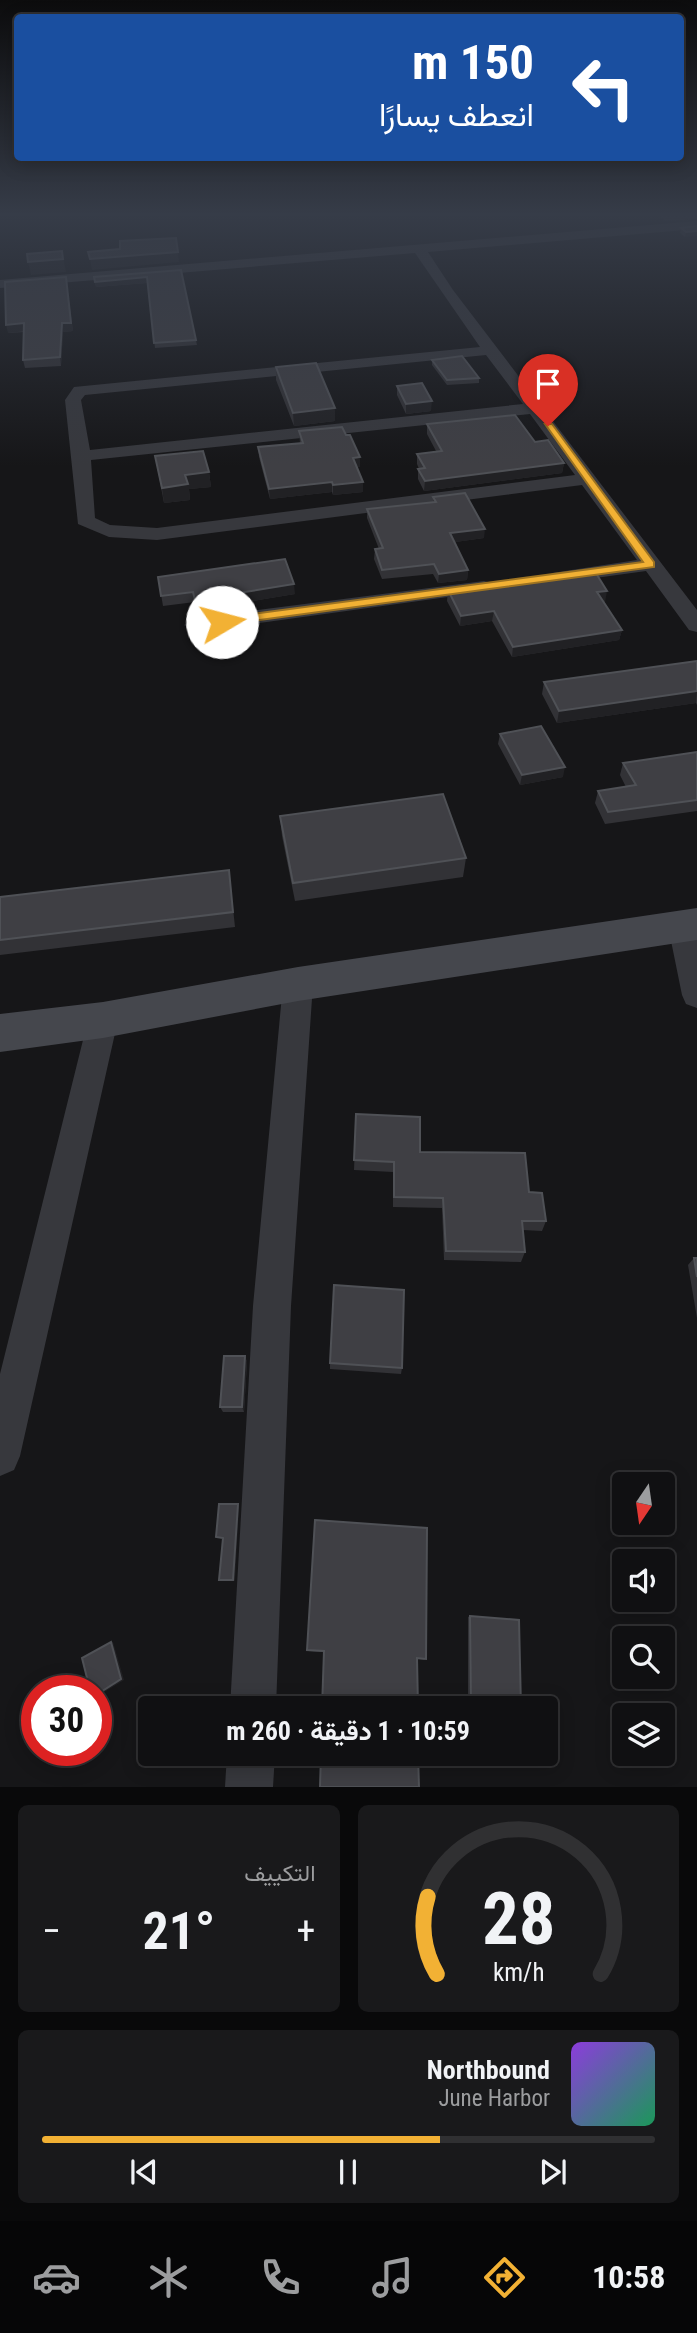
<!DOCTYPE html>
<html lang="ar">
<meta charset="utf-8">
<style>
:root{--surface:#101012;--page:#19191b;--text:#f1f3f6;--muted:#9c9d9f;--line:#303032;--accent:#f2b134}
body{margin:0;font-family:"Roboto Condensed",Vazirmatn,sans-serif;background:var(--page);color:var(--text);direction:rtl;height:100vh;display:flex;flex-direction:column;font-size:26px;white-space:nowrap}
*{box-sizing:border-box;margin:0}
p{font-size:23px;color:var(--muted)}
.icon{flex:none;width:38px;height:38px;fill:none;stroke:currentColor;stroke-width:2;stroke-linecap:round;stroke-linejoin:round}
.map{position:relative;height:1787px;overflow:hidden;direction:ltr}
.sheet{display:flex;flex-direction:column;gap:18px;padding:18px;background:#09090a;flex:1}
.sheet>*{flex:none}
.top-card{position:absolute;left:14px;top:14px;width:670px;height:147px;border-radius:7px;box-shadow:0 4px 18px #0003,0 0 0 2px var(--line);direction:rtl;background:#1a4fa0;color:#fff;overflow:hidden}
.needle{width:46px;rotate:193deg}
.fabs{position:absolute;left:612px;top:1472px;display:grid;gap:14px}
.fabs a{display:grid;place-items:center;width:63px;height:63px;border-radius:7px;background:var(--surface);box-shadow:0 4px 18px #0003,0 0 0 2px var(--line);font-size:35px}
.speed{position:absolute;left:21px;top:1675px;display:flex;gap:14px;font-size:35px;font-weight:700;text-align:center}
.speed>*{display:grid;place-content:center;width:91px;height:91px;border-radius:50%;background:var(--surface);box-shadow:0 4px 18px #0003,0 0 0 2px var(--line);line-height:1}
.speed .limit{border:10px solid #d22;background:#fff;color:#111}
.pin{position:absolute;display:grid;place-items:center;width:60px;height:60px;color:#fff;margin:-72px -30px;border-radius:50% 50% 50% 0;rotate:-45deg;box-shadow:0 0 7px #0007}
.pin .icon{rotate:45deg}
.me{position:absolute;width:77px;margin:-38px;rotate:82deg;stroke-linejoin:round;filter:drop-shadow(0 0 5px #0008)}
.turn{display:flex;align-items:center;gap:24px;height:147px;padding:0 35px;font-size:32px}
.turn .icon{width:91px;height:91px;stroke-width:2.5}
.turn b{display:block;font-size:49px;line-height:60px}
.big{font-size:52px;font-weight:700;line-height:1.1}
.sheet .card{flex:1;display:flex;flex-direction:column;justify-content:center;gap:10px;min-width:0;padding:0 24px;border-radius:10px;background:var(--page)}
.sheet .dial{align-items:center;gap:0}
.dial svg{height:182px;overflow:visible;fill:none;stroke:var(--line);stroke-width:7;stroke-linecap:round;text-anchor:middle}
.dial text{fill:var(--text);stroke:none}
.song{display:flex;align-items:center;gap:21px}
.cover{width:84px;height:84px;border-radius:10px;background:linear-gradient(135deg,hsl(270 70% 55%),hsl(150 70% 35%))}
.played{height:7px;border-radius:4px;background:linear-gradient(90deg,var(--accent) 65%,var(--line) 65%)}
.keys{display:flex;justify-content:space-around;direction:ltr}
.heat{display:flex;justify-content:space-between;align-items:center;font-size:38px;direction:ltr}
.sheet .tiles{flex:1;display:grid;gap:18px;grid-template-columns:1fr 1fr}
.card:last-child{grid-column:span 2}
.trip{position:absolute;left:138px;top:1696px;width:420px;height:70px;border-radius:7px;background:var(--surface);box-shadow:0 4px 18px #0003,0 0 0 2px var(--line);font-weight:700;line-height:70px;text-align:center;direction:rtl}
.tab-bar{display:flex;height:112px;justify-content:space-around;align-items:center;background:#060607;color:var(--muted)}
.tab-bar .icon{width:49px;height:49px}
.tab-bar .current{color:var(--accent)}
.tab-bar b{font-size:32px;color:var(--text)}
.map>svg:first-child{display:block}
</style>
<div class="map">
<svg width="697" height="1787" viewBox="0 0 697 1787">
<rect width="100%" height="100%" fill="#161618"/>
<g fill="none" stroke-linecap="round" stroke-linejoin="round">
<!-- street -->
<path fill="#37383d" fill-rule="evenodd" d="M 697,221 L 697,229 L 428,252 L 453,290 L 697,610 L 697,632 L 689,630 L 646,571 L 559,583 L 552,581 L 549,577 L 552,573 L 637,560 L 582,485 L 157,540 L 109,537 L 78,524 L 65,400 L 74,387 L 480,347 L 415,253 L 0,288 L 0,280 ZM 486,355 L 523,404 L 90,450 L 81,400 L 85,395 ZM 530,414 L 575,475 L 157,528 L 110,525 L 95,518 L 91,460 Z
M 484,581 L 491,583 L 495,587 L 491,591 L 195,632 L 184,625 L 195,618 Z
M 682,915 L 692,918 L 697,929 L 697,1008 L 686,1004 L 682,995 L 668,926 L 672,918 Z
M 298,971 L 309,975 L 313,984 L 291,1306 L 276,1708 L 230,1708 L 253,1306 L 283,984 L 287,975 Z
M 103,1007 L 114,1011 L 118,1020 L 20,1456 L 14,1470 L 0,1476 L 0,1374 L 88,1020 L 92,1011 Z
M 227,1754 L 275,1754 L 273,1787 L 225,1787 Z"/>
<!-- secondary -->
<path fill="#45474d" fill-rule="evenodd" d="M 697,908 L 697,940 L 298,1001 L 103,1038 L 0,1052 L 0,1014 L 103,1002 L 298,967 Z"/>
</g>
<!-- wall -->
<path fill="#323236" d="M 659,216 L 697,216 L 697,219 L 665,221 Z
M 697,226 L 685,237 L 680,233 L 681,228 Z
M 181,270 L 197,345 L 155,348 L 147,283 L 96,287 L 94,277 Z
M 67,285 L 73,331 L 63,332 L 61,366 L 25,368 L 23,360 L 24,332 L 8,333 Z
M 432,360 L 479,378 L 479,383 L 447,385 L 432,365 Z
M 276,367 L 335,421 L 294,426 L 276,380 Z
M 397,386 L 431,411 L 406,414 L 397,395 Z
M 427,424 L 535,442 L 564,463 L 562,473 L 424,491 L 418,479 L 418,469 L 419,469 L 417,464 L 417,454 L 436,451 L 427,434 Z
M 299,431 L 360,467 L 357,467 L 363,492 L 333,495 L 332,492 L 270,499 L 259,457 L 258,447 L 300,443 Z
M 155,456 L 209,472 L 211,487 L 189,489 L 190,500 L 164,503 Z
M 433,497 L 484,538 L 455,542 L 468,570 L 467,580 L 438,583 L 433,574 L 382,579 L 374,559 L 375,549 L 379,549 L 367,518 L 367,509 L 433,502 Z
M 158,577 L 295,594 L 196,610 L 195,602 L 163,606 Z
M 448,590 L 605,602 L 603,602 L 622,630 L 619,640 L 512,657 L 492,621 L 460,626 L 447,601 Z
M 697,661 L 697,705 L 696,703 L 557,723 L 542,694 L 544,682 Z
M 500,734 L 563,777 L 520,785 L 498,744 Z
M 697,752 L 697,811 L 605,824 L 595,803 L 598,791 L 626,787 L 620,775 L 623,763 Z
M 280,816 L 466,858 L 463,877 L 295,901 L 282,836 Z
M 229,870 L 235,927 L 0,955 L 0,897 Z
M 356,1114 L 420,1152 L 529,1192 L 546,1221 L 542,1231 L 523,1230 L 525,1252 L 521,1262 L 444,1260 L 442,1208 L 393,1207 L 393,1172 L 354,1170 Z
M 694,1258 L 697,1258 L 697,1318 L 688,1265 Z
M 245,1356 L 247,1362 L 244,1412 L 223,1412 L 220,1407 Z
M 330,1363 L 402,1368 L 401,1374 L 330,1369 Z
M 470,1616 L 521,1708 L 468,1708 L 468,1617 Z
M 307,1650 L 426,1659 L 424,1660 L 417,1659 L 308,1651 Z"/>
<!-- shaded-wall -->
<path fill="#212124" d="M 697,231 L 697,236 L 685,237 L 686,232 Z
M 62,251 L 66,272 L 31,275 L 28,262 Z
M 178,252 L 179,262 L 92,270 L 90,259 Z
M 66,277 L 73,331 L 63,332 L 61,366 L 60,357 Z
M 147,277 L 147,283 L 96,287 L 95,282 Z
M 24,323 L 26,331 L 8,333 L 6,325 Z
M 432,401 L 431,411 L 406,414 L 406,404 Z
M 335,408 L 335,421 L 294,426 L 293,413 Z
M 360,457 L 360,467 L 353,468 L 353,458 Z
M 564,463 L 562,473 L 424,491 L 425,481 Z
M 209,472 L 211,487 L 189,489 L 190,500 L 164,503 L 162,488 L 185,475 Z
M 332,482 L 332,492 L 270,499 L 269,489 Z
M 363,482 L 363,492 L 333,495 L 333,485 Z
M 485,529 L 484,538 L 449,543 L 450,533 Z
M 468,570 L 467,580 L 438,583 L 439,574 Z
M 294,584 L 295,594 L 196,610 L 195,600 Z
M 607,591 L 605,602 L 594,603 L 597,592 Z
M 494,611 L 492,621 L 460,626 L 461,616 Z
M 622,630 L 619,640 L 512,657 L 513,647 Z
M 697,691 L 696,703 L 557,723 L 559,711 Z
M 565,767 L 563,777 L 520,785 L 522,775 Z
M 245,1356 L 247,1362 L 244,1412 L 242,1407 Z
M 238,1504 L 239,1506 L 235,1581 L 233,1580 Z
M 111,1642 L 113,1642 L 124,1680 L 96,1697 Z"/>
<!-- building -->
<path fill="#3f3f44" stroke="#4f5156" stroke-width="2" d="M 697,226 L 697,231 L 686,232 L 681,228 Z
M 176,238 L 178,252 L 90,259 L 88,252 L 120,249 L 120,241 Z
M 62,251 L 63,259 L 28,262 L 27,254 Z
M 181,270 L 196,340 L 154,343 L 147,277 L 95,282 L 94,277 Z
M 66,277 L 71,323 L 62,323 L 60,357 L 23,360 L 24,323 L 6,325 L 5,282 Z
M 462,356 L 479,378 L 447,380 L 432,360 Z
M 316,363 L 335,408 L 293,413 L 276,367 Z
M 422,383 L 432,401 L 406,404 L 397,386 Z
M 515,415 L 535,442 L 548,440 L 564,463 L 425,481 L 418,469 L 425,468 L 417,454 L 442,451 L 427,424 Z
M 342,427 L 346,435 L 350,435 L 360,457 L 353,458 L 363,482 L 333,485 L 332,482 L 269,489 L 258,447 L 303,443 L 299,431 Z
M 203,451 L 209,472 L 185,475 L 188,484 L 162,488 L 155,456 Z
M 465,493 L 485,529 L 450,533 L 468,570 L 439,574 L 434,564 L 382,570 L 375,549 L 383,548 L 367,509 L 436,502 L 433,497 Z
M 285,559 L 294,584 L 195,600 L 193,592 L 161,596 L 158,577 Z
M 594,570 L 607,591 L 597,592 L 622,630 L 513,647 L 494,611 L 461,616 L 448,590 Z
M 697,661 L 697,691 L 559,711 L 544,682 Z
M 541,726 L 565,767 L 522,775 L 500,734 Z
M 697,752 L 697,800 L 608,812 L 598,791 L 636,785 L 623,763 Z
M 443,794 L 466,858 L 293,883 L 280,816 Z
M 229,870 L 233,912 L 0,940 L 0,897 Z
M 356,1114 L 420,1117 L 420,1152 L 525,1153 L 529,1192 L 542,1193 L 546,1221 L 522,1221 L 525,1252 L 446,1251 L 443,1198 L 394,1197 L 394,1162 L 354,1160 Z
M 694,1258 L 697,1258 L 697,1277 Z
M 334,1285 L 404,1290 L 402,1368 L 330,1363 Z
M 224,1356 L 245,1356 L 242,1407 L 220,1407 Z
M 219,1504 L 238,1504 L 233,1580 L 219,1580 L 223,1538 L 216,1537 Z
M 315,1520 L 427,1528 L 426,1659 L 417,1658 L 418,1708 L 322,1708 L 324,1651 L 307,1650 Z
M 470,1616 L 519,1620 L 521,1708 L 471,1708 Z
M 111,1642 L 121,1679 L 96,1695 L 96,1690 L 90,1690 L 82,1658 Z
M 321,1754 L 418,1754 L 419,1787 L 320,1787 Z"/>
<!-- sky -->
<linearGradient id="sky" x2="0" y2="1"><stop stop-color="#0c0c0d"/><stop offset="0.46" stop-color="#363c48"/><stop offset="1" stop-color="#363c48" stop-opacity="0"/></linearGradient>
<rect width="697" height="466" fill="url(#sky)"/>
<!-- route -->
<path fill="#f2b134" stroke="#9d7322" stroke-width="2" d="M 545,424 L 552,424 L 654,562 L 654,567 L 222,625 L 216,622 L 222,618 L 643,562 Z"/>
</svg>
<div class="fabs">
<a><svg class="needle" viewBox="-14 -14 28 28"><path d="M0-13l5 13h-10z" fill="#e53935"/><path d="M0 13l5-13h-10z" fill="#9c9d9f"/></svg></a>
<a><svg class="icon" aria-label="sound" viewBox="0 0 24 24"><path d="M4 9h4l5-4v14l-5-4H4zM17 9q2 3 0 6"/></svg></a>
<a><svg class="icon" aria-label="search" viewBox="0 0 24 24"><circle cx="10" cy="10" r="6"/><path d="M15 15l6 6"/></svg></a>
<a><svg class="icon" aria-label="layers" viewBox="0 0 24 24"><path d="M12 4l9 5-9 5-9-5zM3 14l9 5 9-5"/></svg></a>
</div>
<div class="speed"><div class="limit">30</div></div>
<div class="pin" style="left:548px;top:426px;background:#d93025"><svg class="icon" aria-label="arrive" viewBox="0 0 24 24"><path d="M6 21V4h12l-3 4 3 4H6"/></svg></div>
<svg class="me" style="left:222px;top:622px" viewBox="-20 -20 40 40"><circle r="19" fill="#fff"/><path d="M0-13L10 11 0 6-10 11z" fill="#f2b134"/></svg>
<div class="trip">10:59 · 1 دقيقة · 260 m</div>
<div class="top-card">
<div class="turn"><svg class="icon" aria-label="left" viewBox="0 0 24 24"><path d="M17 20v-9H6M10 6l-5 5 5 5"/></svg><div><b>150 m</b>انعطف يسارًا</div></div>
</div>
</div>
<section class="sheet">
<div class="tiles">
<div class="card dial"><svg viewBox="0 0 100 80">
<path d="M14 69A42 42 0 1 1 86 69"/>
<path d="M14 69A42 42 0 0 1 10 35" stroke="#f2b134"/>
<text x="50" y="56" font-size="32" font-weight="700">28</text>
<text x="50" y="72" font-size="11">km/h</text>
</svg></div>
<div class="card"><p>التكييف</p>
<div class="heat"><a>−</a><b class="big">21°</b><a>+</a></div>
</div>
<div class="card">
<div class="song"><i class="cover"></i><div><b>Northbound</b><p>June Harbor</p></div></div>
<div class="played"></div>
<div class="keys"><svg class="icon" aria-label="previous" viewBox="0 0 24 24"><path d="M18 5L8 12l10 7zM5 5v14"/></svg><svg class="icon" aria-label="pause" viewBox="0 0 24 24"><path d="M8 5v14M16 5v14"/></svg><svg class="icon" aria-label="next" viewBox="0 0 24 24"><path d="M6 5l10 7-10 7zM19 5v14"/></svg></div>
</div>
</div>
</section>
<nav class="tab-bar">
<b>10:58</b>
<svg class="icon current" aria-label="directions" viewBox="0 0 24 24"><path d="M12 3l9 9-9 9-9-9zM9 14v-3h6M13 9l2 2-2 2"/></svg>
<svg class="icon" aria-label="music" viewBox="0 0 24 24"><path d="M9 18V5l10-2v13"/><circle cx="6" cy="18" r="3"/><circle cx="16" cy="16" r="3"/></svg>
<svg class="icon" aria-label="phone" viewBox="0 0 24 24"><path d="M5 4h4l2 5-3 2q2 4 5 5l2-3 5 2v4C11 20 4 13 5 4z"/></svg>
<svg class="icon" aria-label="climate" viewBox="0 0 24 24"><path d="M12 3v18M4 7l16 10M4 17L20 7"/></svg>
<svg class="icon" aria-label="car" viewBox="0 0 24 24"><path d="M5 17H2v-5l4-1 3-4h7l3 4 3 1v5h-3M9 17h6M6 11h13"/><circle cx="7" cy="17" r="2"/><circle cx="17" cy="17" r="2"/></svg>
</nav>
